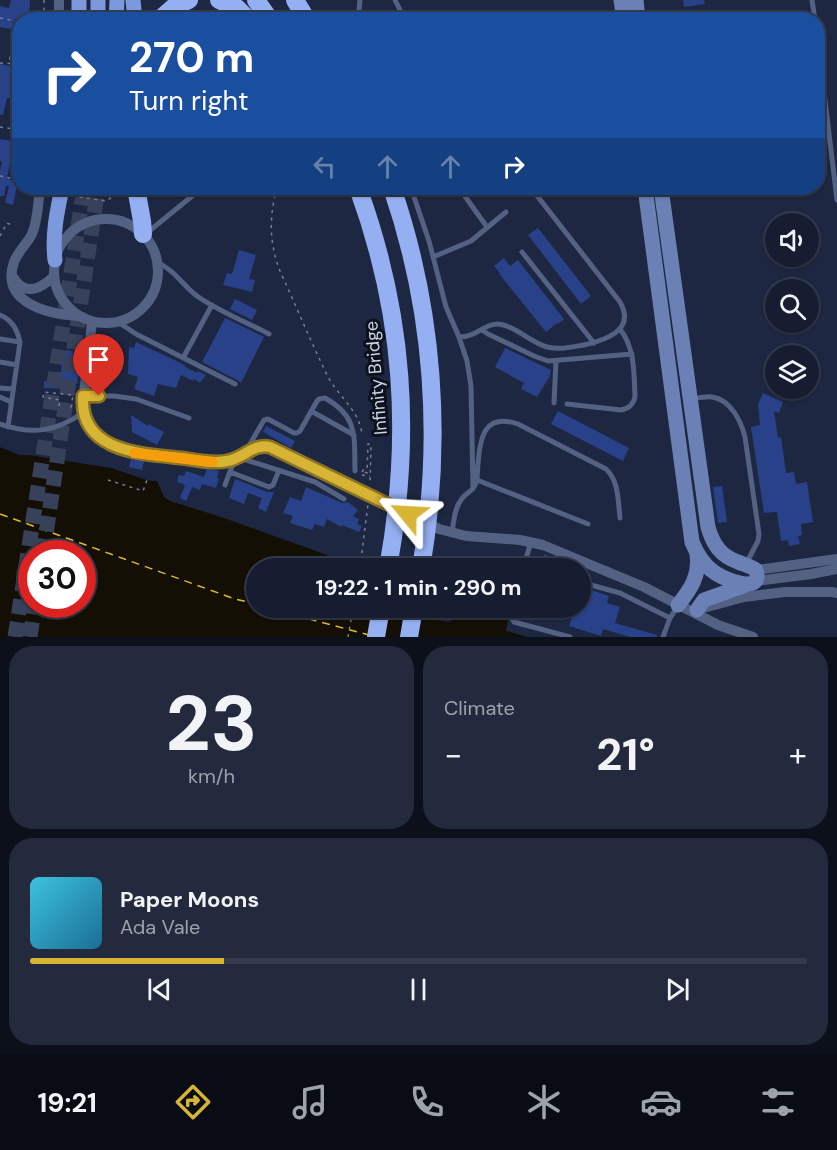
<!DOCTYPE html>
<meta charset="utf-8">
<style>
:root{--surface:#161d31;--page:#232a3d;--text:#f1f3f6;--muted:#9ea2ab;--line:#353b4d;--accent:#d8b434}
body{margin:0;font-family:"DM Sans",sans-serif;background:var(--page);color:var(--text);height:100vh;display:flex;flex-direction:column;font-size:22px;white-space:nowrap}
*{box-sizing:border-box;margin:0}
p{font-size:20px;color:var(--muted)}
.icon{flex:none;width:33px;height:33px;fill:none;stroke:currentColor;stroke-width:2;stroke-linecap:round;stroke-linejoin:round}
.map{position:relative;height:637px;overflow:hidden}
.side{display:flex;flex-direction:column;gap:9px;padding:9px;background:#0c101b;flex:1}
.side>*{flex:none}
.banner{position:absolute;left:12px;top:12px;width:813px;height:183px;border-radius:24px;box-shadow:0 2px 4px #0004,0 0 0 2px var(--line);background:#1a4fa0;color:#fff;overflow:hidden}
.controls{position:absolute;left:765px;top:213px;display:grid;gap:12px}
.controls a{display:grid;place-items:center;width:54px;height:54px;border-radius:50%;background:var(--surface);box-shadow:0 2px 4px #0004,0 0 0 2px var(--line);font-size:30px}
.speed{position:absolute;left:18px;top:540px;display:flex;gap:12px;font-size:30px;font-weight:700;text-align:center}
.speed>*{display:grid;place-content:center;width:78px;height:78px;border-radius:50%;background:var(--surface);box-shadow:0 2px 4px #0004,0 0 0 2px var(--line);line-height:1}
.speed .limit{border:9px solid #d22;background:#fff;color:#111}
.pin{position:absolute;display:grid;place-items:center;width:51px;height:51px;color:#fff;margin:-62px -26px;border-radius:50% 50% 50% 0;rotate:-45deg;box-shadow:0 0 6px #0007}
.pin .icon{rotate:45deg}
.me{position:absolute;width:66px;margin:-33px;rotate:297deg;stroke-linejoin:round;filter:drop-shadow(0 0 4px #0008)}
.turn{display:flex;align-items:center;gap:21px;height:126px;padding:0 18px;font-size:27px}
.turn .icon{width:78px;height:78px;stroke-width:2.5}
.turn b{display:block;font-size:42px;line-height:51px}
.lanes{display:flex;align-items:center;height:57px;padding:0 18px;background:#0003;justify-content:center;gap:30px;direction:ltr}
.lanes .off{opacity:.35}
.big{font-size:45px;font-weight:700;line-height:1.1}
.side .tile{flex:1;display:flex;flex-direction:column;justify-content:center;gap:9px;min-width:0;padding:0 21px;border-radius:24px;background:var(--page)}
.side .dial{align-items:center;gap:0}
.dial b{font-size:78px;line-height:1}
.song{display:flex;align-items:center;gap:18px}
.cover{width:72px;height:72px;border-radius:9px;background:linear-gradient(135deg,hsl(190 70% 55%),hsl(200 70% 35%))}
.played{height:6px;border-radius:3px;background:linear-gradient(90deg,var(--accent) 25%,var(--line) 25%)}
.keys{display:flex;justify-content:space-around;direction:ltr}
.heat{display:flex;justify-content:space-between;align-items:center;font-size:33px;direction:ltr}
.side .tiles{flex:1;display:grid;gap:9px;grid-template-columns:1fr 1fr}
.tile:last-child{grid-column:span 2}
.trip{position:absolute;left:246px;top:558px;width:345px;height:60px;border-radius:30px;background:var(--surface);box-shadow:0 2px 4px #0004,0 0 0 2px var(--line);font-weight:700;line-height:60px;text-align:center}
.dock{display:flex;height:96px;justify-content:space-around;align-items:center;background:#090c14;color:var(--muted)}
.dock .icon{width:42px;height:42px}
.dock .selected{color:var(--accent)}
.dock b{font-size:27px;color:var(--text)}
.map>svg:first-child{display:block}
</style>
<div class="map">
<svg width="837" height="637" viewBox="0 0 837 637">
<rect width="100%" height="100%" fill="#1d2741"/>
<!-- water -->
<path fill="#130f04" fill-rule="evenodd" d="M 0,447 L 20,455 L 30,455 L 112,468 L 147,480 L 157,481 L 164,497 L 170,501 L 221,517 L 341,560 L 340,568 L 256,568 L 256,608 L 366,608 L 449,622 L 470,608 L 498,608 L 509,614 L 506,631 L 528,637 L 0,637 ZM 32,554 L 82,554 L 82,604 L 32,604 Z"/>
<!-- pier -->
<path fill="#1d2741" d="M 0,444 L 20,452 L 31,452 L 113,465 L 147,477 L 157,478 L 157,481 L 147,480 L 112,468 L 30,455 L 20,455 L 0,447 Z"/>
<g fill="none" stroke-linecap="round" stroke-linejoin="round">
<!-- ferry -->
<path stroke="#e2bb29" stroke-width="1.5" stroke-dasharray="8 6" stroke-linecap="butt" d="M 0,514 L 235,599 L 256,604
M 268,608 L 369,635"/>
</g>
<!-- building -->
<path fill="#284189" d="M 11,0 L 30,0 L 29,20 L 14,19 L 12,29 L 0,27 L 0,6 L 9,8 Z
M 683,0 L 704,0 L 705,4 L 684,7 Z
M 16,41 L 20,42 L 20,63 L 16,86 L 13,85 L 11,98 L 7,98 L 3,115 L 0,115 L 0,64 L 11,66 Z
M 0,139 L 14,141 L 7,179 L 18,181 L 13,205 L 5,203 L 9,186 L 6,186 L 4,196 L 0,196 L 0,171 L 2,162 L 0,161 Z
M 538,228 L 591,296 L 581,304 L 528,235 Z
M 239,250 L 256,255 L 249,279 L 255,280 L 252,292 L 223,285 L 227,273 L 232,274 Z
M 504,258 L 510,266 L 518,260 L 564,319 L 558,324 L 557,323 L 546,332 L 499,274 L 500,273 L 494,266 Z
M 235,299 L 257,310 L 252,320 L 230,309 Z
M 225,318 L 264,337 L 241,383 L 237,380 L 202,362 Z
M 136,342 L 185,365 L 184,366 L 197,373 L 198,371 L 206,375 L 200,383 L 194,379 L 193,381 L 181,375 L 176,388 L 158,384 L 154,396 L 134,389 L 138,377 L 128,374 L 129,347 L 134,348 Z
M 505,348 L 551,370 L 550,376 L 537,397 L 521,389 L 524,383 L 495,367 Z
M 66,350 L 73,351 L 72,371 L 79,371 L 77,384 L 64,383 L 64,389 L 44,388 L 44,381 L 52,381 L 52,372 L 61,372 L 62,356 L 65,357 Z
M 763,393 L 783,402 L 779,413 L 774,411 L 778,438 L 781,437 L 786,473 L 794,472 L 796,484 L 807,482 L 813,522 L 801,524 L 802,535 L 798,536 L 800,544 L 789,546 L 788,540 L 781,541 L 777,512 L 764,513 L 751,427 L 760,425 L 758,404 Z
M 558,411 L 629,448 L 623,461 L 551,424 Z
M 131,415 L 148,426 L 149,424 L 164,432 L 157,445 L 132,432 Z
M 266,426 L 295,441 L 291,448 L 263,432 Z
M 131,459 L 144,461 L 142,470 L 129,467 Z
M 207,469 L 219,471 L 217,478 L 219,479 L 216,488 L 202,484 L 200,490 L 192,487 L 186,501 L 180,498 L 185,485 L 177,482 L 179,475 L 184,476 L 186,471 L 204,477 Z
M 235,479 L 267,492 L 274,492 L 266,512 L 258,508 L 262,498 L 248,493 L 244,504 L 229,498 Z
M 722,486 L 727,522 L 718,523 L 713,487 Z
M 306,487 L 342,503 L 348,502 L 358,510 L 353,516 L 359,519 L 357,524 L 362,526 L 359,532 L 342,525 L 341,527 L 327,519 L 324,527 L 315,524 L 312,530 L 290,523 L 293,516 L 283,513 L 290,497 L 301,501 Z
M 544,554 L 557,559 L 554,568 L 541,563 Z
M 591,590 L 609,596 L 607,603 L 620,607 L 615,623 L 657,635 L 657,637 L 630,637 L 603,629 L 601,636 L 569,626 L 575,608 L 580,608 L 580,596 L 589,598 Z"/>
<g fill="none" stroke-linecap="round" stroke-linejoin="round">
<!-- primary-tunnel -->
<path stroke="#37415a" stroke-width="15" stroke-dasharray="15 8" stroke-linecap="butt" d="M 43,554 L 98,188
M 15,637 L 84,188
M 30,637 L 35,604"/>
<!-- path -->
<path stroke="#767f95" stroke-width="1.5" stroke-dasharray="3 4.5" stroke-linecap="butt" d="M 44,0 L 44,20
M 0,18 L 16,21 L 9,63
M 0,63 L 20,64
M 0,127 L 20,130
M 0,176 L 20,180
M 277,188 C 269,216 269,243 280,271 C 296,306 311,342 328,377 C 339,397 361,412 362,436
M 72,196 L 106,201 L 112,197 L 112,188
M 0,236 L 7,223 L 12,225
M 59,406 L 60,400 L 43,397 L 44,392 L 73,395 L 71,408 L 73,408
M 362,472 L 364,469 L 364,472 L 367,473 L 368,444 L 371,444 L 370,484
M 362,475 L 370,476
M 108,480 L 143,491 L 147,480
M 360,568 L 368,504
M 348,637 L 353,608"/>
<!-- lane -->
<path stroke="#536183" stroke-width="5" d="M 395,0 L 405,20
M 812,0 L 815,20
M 358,20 L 360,0
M 818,42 L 837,200
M 411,188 L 429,241 L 446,307 L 459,337 L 467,361 L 471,386 L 473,489
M 459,188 L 487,227
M 148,232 L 202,188
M 522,252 L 594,343
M 433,257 L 471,241 L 506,212
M 158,263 C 175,270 183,286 197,296 C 218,311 246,322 269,334
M 0,315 C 12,320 17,329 20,342 L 8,427
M 118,322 L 136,334 L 235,384
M 482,330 L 488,334 L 534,356 L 548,361 L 632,354
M 459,337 C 477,337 484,324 497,324 C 512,324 532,343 547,347 C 560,350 571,347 584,345 C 606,340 636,330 620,302 L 531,188
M 0,339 L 20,342
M 183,358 L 212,305
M 0,362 L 17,365
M 0,388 L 13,389
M 83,396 L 114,396 L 136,399 L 189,418
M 0,397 L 11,402
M 692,399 C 698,398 706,396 712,397 C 731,400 741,421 745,437 L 759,534 L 758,541 L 747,562
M 554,403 L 556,361
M 567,404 L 621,410 C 629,409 633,405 635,397 C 634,373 635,348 620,329
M 311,411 L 354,435
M 0,424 C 32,435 56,432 84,412
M 246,451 L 264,420 L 268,419 L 294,433 L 297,433 L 300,431 L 317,401 L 319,399 L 325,398 C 359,417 354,437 355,471
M 240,458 L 315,482 L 344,499
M 230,472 L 269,487 L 273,485 L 279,470
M 477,480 L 588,524
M 225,485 L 234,461
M 452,532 C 454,522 454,509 461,500 C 465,493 474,491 476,483 C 478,477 477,470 478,464 C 480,436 485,413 518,424 L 606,469 C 619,481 618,501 620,518
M 523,568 L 531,542
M 580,582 L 620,593 L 670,618
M 513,608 L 511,617 L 514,622 L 570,637
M 663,637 L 670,618 L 678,606"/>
<!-- street -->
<path stroke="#536183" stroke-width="10" d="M 59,20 L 59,0
M 40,188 C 38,203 38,220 32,234 C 27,244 18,251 14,262 C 0,303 48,314 78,316
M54 271a52 52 0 1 1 104 0a52 52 0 1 1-104 0Z
M 13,277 C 25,297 41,289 54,276
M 92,322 L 83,402 C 86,453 143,454 181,458 C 196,460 213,464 228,461 C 243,458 253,443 270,446 L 439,529 L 466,536 L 520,540 L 543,545 L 644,587 L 718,625 L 753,637
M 756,570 L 837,559
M 756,581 L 811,574 L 837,569
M 696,610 L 744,597 L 785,592 L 832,592 L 837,593"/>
<!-- secondary -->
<path stroke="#6b81b6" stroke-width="15" d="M 621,0 L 624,20
M 636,0 L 638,20
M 645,188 L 692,542 C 697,554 703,565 714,572 C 723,579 764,596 756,570 C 751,566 745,565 738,562 C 721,556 713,545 708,527 L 661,188
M 678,605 C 691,589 700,575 697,555
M 697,610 L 704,600 L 746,585"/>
<!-- primary -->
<path stroke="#7d99dd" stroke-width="15" d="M 98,0 L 98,20
M 133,0 L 135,20
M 79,20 L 79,0
M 116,20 L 117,0
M 55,260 C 52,235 57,212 62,188"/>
<!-- highway -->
<path stroke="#95b0f2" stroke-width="18" d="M 219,0 L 237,8 L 249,20
M 256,0 L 270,20
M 295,0 L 307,20
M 159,20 L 175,6 L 189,0
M 136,188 L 142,221 L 143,234
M 358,188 C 404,314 412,436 388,568
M 392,188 C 434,310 443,441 421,568
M 376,637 L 381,608
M 409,637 L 414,608"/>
</g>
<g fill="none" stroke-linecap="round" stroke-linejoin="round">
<!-- route casing -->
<g stroke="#8c7522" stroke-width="15">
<path id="route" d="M 99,396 L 83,396 C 79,452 142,454 181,458 C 196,460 213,464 227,461 C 243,459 253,443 270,447 L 408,514"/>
</g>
<!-- route -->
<use href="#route" stroke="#d8b434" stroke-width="10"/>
<!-- slow -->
<path stroke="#f59e0b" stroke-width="10" d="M 134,453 L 213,462"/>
</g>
<g text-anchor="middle" stroke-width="6" stroke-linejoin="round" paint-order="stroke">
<!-- street labels -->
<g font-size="18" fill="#ccd4e5" stroke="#0c111c">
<text transform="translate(376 378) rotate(-95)" y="6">Infinity Bridge</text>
</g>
</g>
</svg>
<div class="controls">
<a><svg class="icon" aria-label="sound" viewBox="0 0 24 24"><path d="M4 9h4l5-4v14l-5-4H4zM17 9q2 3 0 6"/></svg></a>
<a><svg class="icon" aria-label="search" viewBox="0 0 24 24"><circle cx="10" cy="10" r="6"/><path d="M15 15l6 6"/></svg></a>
<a><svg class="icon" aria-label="layers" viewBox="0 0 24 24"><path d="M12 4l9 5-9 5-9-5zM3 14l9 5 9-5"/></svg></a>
</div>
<div class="speed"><div class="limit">30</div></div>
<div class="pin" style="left:99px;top:396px;background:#d93025"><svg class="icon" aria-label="arrive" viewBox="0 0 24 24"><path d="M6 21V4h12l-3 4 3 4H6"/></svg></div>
<svg class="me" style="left:408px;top:514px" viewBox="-20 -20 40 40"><path d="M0-17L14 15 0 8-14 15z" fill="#d8b434" stroke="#fff" stroke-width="4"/></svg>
<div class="trip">19:22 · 1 min · 290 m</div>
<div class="banner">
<div class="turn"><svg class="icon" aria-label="right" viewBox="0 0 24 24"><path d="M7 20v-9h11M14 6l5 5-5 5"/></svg><div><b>270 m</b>Turn right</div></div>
<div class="lanes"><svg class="icon off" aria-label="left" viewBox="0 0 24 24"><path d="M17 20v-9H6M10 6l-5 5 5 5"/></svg><svg class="icon off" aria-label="ahead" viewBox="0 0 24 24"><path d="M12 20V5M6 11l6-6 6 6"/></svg><svg class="icon off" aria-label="ahead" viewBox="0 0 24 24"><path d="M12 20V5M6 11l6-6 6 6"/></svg><svg class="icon" aria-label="right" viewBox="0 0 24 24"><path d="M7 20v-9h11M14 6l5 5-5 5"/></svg></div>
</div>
</div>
<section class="side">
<div class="tiles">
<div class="tile dial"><b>23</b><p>km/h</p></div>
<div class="tile"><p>Climate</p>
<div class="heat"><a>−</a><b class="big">21°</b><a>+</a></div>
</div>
<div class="tile">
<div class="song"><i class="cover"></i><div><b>Paper Moons</b><p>Ada Vale</p></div></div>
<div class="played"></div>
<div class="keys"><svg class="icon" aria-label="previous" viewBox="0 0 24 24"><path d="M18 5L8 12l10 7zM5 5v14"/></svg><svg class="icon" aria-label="pause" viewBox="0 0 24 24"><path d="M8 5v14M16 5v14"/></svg><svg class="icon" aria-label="next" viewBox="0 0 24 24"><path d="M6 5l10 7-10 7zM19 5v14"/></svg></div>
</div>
</div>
</section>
<nav class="dock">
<b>19:21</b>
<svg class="icon selected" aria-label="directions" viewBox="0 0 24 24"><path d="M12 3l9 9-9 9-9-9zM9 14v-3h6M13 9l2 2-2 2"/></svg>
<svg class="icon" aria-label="music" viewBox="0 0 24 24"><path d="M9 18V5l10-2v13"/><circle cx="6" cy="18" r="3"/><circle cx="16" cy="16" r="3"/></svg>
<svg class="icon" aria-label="phone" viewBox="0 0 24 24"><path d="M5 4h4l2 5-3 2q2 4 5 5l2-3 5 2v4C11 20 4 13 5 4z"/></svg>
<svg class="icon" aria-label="climate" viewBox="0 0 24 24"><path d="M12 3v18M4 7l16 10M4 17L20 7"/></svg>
<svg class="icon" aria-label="car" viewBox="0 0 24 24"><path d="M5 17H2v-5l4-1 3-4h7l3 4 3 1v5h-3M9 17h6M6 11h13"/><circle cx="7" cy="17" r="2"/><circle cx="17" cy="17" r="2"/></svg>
<svg class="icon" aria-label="filters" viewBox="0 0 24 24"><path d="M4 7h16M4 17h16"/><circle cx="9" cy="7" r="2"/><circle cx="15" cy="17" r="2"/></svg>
</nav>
